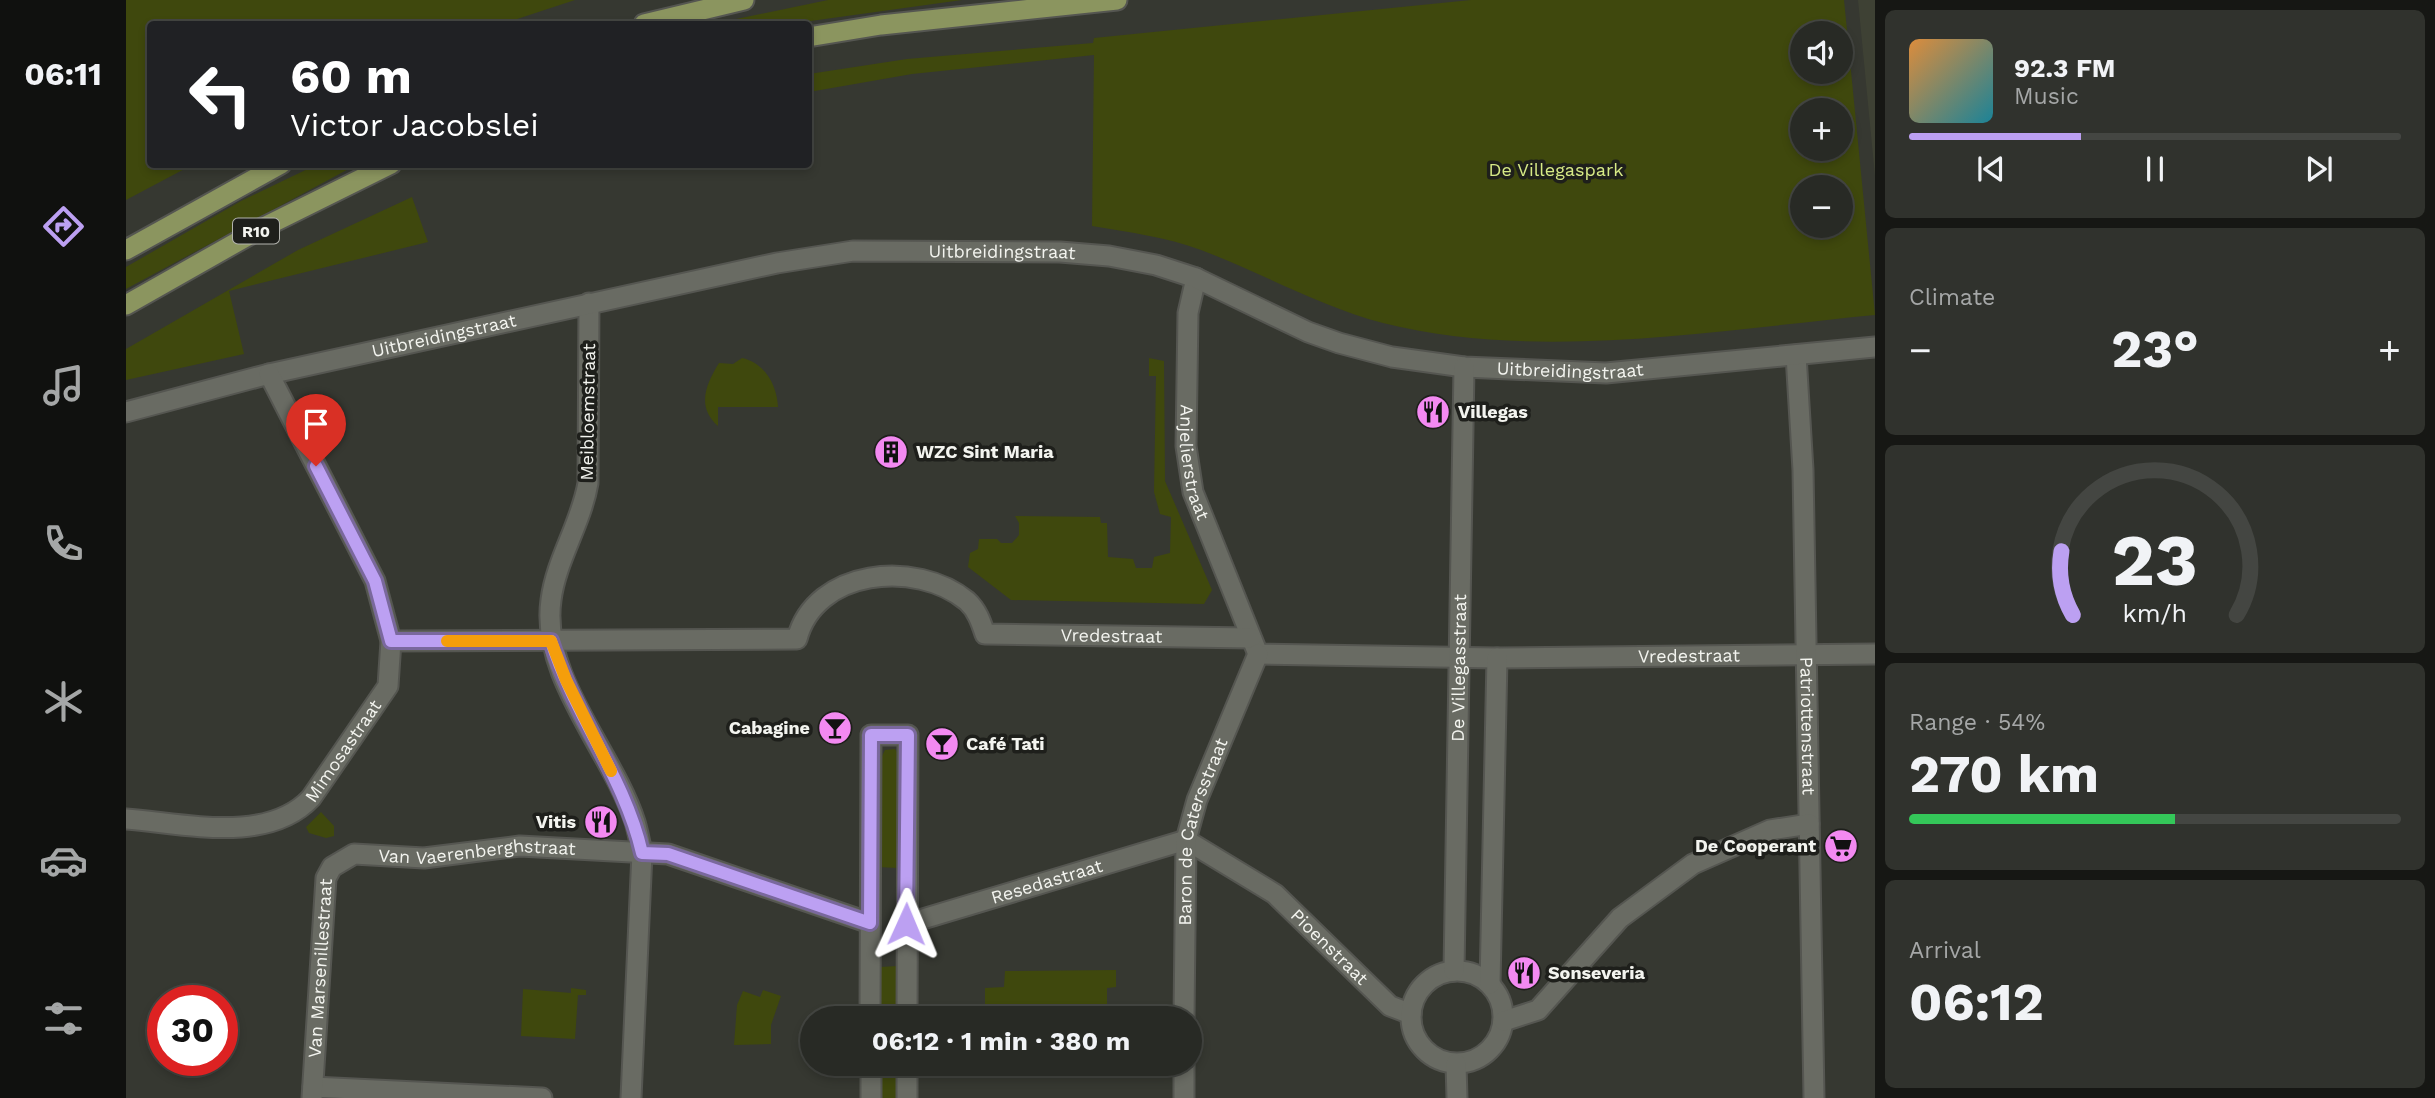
<!DOCTYPE html>
<meta charset="utf-8">
<style>
:root{--surface:#282a25;--page:#30322d;--text:#f1f3f6;--muted:#a5a7a7;--line:#444642;--accent:#bca0f2}
body{margin:0;font-family:"Work Sans",sans-serif;background:var(--page);color:var(--text);height:100vh;display:flex;flex-direction:column;font-size:26px;white-space:nowrap}
*{box-sizing:border-box;margin:0}
p{font-size:23px;color:var(--muted)}
.icon{flex:none;width:38px;height:38px;fill:none;stroke:currentColor;stroke-width:2;stroke-linecap:round;stroke-linejoin:round}
.map{position:relative;flex:1;overflow:hidden}
.side{display:flex;flex-direction:column;gap:10px;padding:10px;background:#161714;width:560px}
.side>*{flex:none}
.top-card{position:absolute;left:21px;top:21px;width:665px;height:147px;border-radius:7px;box-shadow:0 4px 10px #0003,0 0 0 2px var(--line);background:#202124;color:#fff;overflow:hidden}
.controls{position:absolute;left:1664px;top:21px;display:grid;gap:14px}
.controls a{display:grid;place-items:center;width:63px;height:63px;border-radius:50%;background:var(--surface);box-shadow:0 4px 10px #0003,0 0 0 2px var(--line);font-size:35px}
.speed{position:absolute;left:21px;top:985px;display:flex;gap:14px;font-size:35px;font-weight:700;text-align:center}
.speed>*{display:grid;place-content:center;width:91px;height:91px;border-radius:50%;background:var(--surface);box-shadow:0 4px 10px #0003,0 0 0 2px var(--line);line-height:1}
.speed .limit{border:10px solid #d22;background:#fff;color:#111}
.pin{position:absolute;display:grid;place-items:center;width:60px;height:60px;color:#fff;margin:-72px -30px;border-radius:50% 50% 50% 0;rotate:-45deg;box-shadow:0 0 7px #0007}
.pin .icon{rotate:45deg}
.me{position:absolute;width:77px;margin:-38px;rotate:1deg;stroke-linejoin:round;filter:drop-shadow(0 0 5px #0008)}
.turn{display:flex;align-items:center;gap:24px;height:147px;padding:0 28px;font-size:32px}
.turn .icon{width:91px;height:91px;stroke-width:2.5}
.turn b{display:block;font-size:49px;line-height:60px}
.big{font-size:52px;font-weight:700;line-height:1.1}
.side .widget{flex:1;display:flex;flex-direction:column;justify-content:center;gap:10px;min-width:0;padding:0 24px;border-radius:10px;background:var(--page)}
.side .dial{align-items:center;gap:0}
.dial svg{height:182px;overflow:visible;fill:none;stroke:var(--line);stroke-width:7;stroke-linecap:round;text-anchor:middle}
.dial text{fill:var(--text);stroke:none}
.song{display:flex;align-items:center;gap:21px}
.cover{width:84px;height:84px;border-radius:10px;background:linear-gradient(135deg,hsl(30 70% 55%),hsl(190 70% 35%))}
.played{height:7px;border-radius:4px;background:linear-gradient(90deg,var(--accent) 35%,var(--line) 35%)}
.keys{display:flex;justify-content:space-around;direction:ltr}
.heat{display:flex;justify-content:space-between;align-items:center;font-size:38px;direction:ltr}
.charge{height:10px;border-radius:5px;background:linear-gradient(90deg,#34c759 54%,var(--line) 0)}
.trip{position:absolute;left:674px;top:1006px;width:402px;height:70px;border-radius:35px;background:var(--surface);box-shadow:0 4px 10px #0003,0 0 0 2px var(--line);font-weight:700;line-height:70px;text-align:center}
main{display:flex;flex:1;min-height:0}
.dock{display:flex;flex-direction:column;width:126px;justify-content:space-around;align-items:center;background:#10110f;color:var(--muted)}
.dock .icon{width:49px;height:49px}
.dock .active{color:var(--accent)}
.dock b{font-size:32px;color:var(--text)}
.map>svg:first-child{display:block}
</style>
<main>
<nav class="dock">
<b>06:11</b>
<svg class="icon active" aria-label="directions" viewBox="0 0 24 24"><path d="M12 3l9 9-9 9-9-9zM9 14v-3h6M13 9l2 2-2 2"/></svg>
<svg class="icon" aria-label="music" viewBox="0 0 24 24"><path d="M9 18V5l10-2v13"/><circle cx="6" cy="18" r="3"/><circle cx="16" cy="16" r="3"/></svg>
<svg class="icon" aria-label="phone" viewBox="0 0 24 24"><path d="M5 4h4l2 5-3 2q2 4 5 5l2-3 5 2v4C11 20 4 13 5 4z"/></svg>
<svg class="icon" aria-label="climate" viewBox="0 0 24 24"><path d="M12 3v18M4 7l16 10M4 17L20 7"/></svg>
<svg class="icon" aria-label="car" viewBox="0 0 24 24"><path d="M5 17H2v-5l4-1 3-4h7l3 4 3 1v5h-3M9 17h6M6 11h13"/><circle cx="7" cy="17" r="2"/><circle cx="17" cy="17" r="2"/></svg>
<svg class="icon" aria-label="filters" viewBox="0 0 24 24"><path d="M4 7h16M4 17h16"/><circle cx="9" cy="7" r="2"/><circle cx="15" cy="17" r="2"/></svg>
</nav>
<div class="map">
<svg width="1749" height="1098" viewBox="0 0 1749 1098">
<rect width="100%" height="100%" fill="#363831"/>
<!-- built -->
<path fill="#3e4134" d="M 1732,0 L 1749,0 L 1749,176 Z"/>
<!-- green -->
<path fill="#3f480d" fill-rule="evenodd" d="M 0,0 L 449,0 L 376,24 L 24,24 L 24,164 L 66,165 L 0,200 Z
M 702,0 L 836,0 L 663,24 L 586,24 Z
M 1345,0 L 1718,0 L 1749,315 C 1592,330 1411,362 1257,323 C 1193,306 1136,273 1075,250 C 1040,237 1002,232 966,226 L 968,55 L 786,74 L 683,92 L 683,74 L 781,59 L 967,43 L 968,38 ZM 1676,33 L 1715,33 L 1715,72 L 1676,72 ZM 1676,110 L 1715,110 L 1715,149 L 1676,149 ZM 1676,187 L 1715,187 L 1715,226 L 1676,226 Z
M 192,164 L 230,165 L 0,289 L 0,267 L 115,201 Z
M 286,197 L 302,242 L 103,291 L 118,354 L 0,380 L 0,349 L 172,250 Z
M 616,358 C 639,363 651,385 652,407 L 592,407 L 592,426 C 570,407 580,384 593,363 L 607,364 Z
M 1023,358 L 1038,361 L 1039,481 L 1086,590 L 1078,604 L 885,600 L 842,567 L 844,553 L 852,549 L 853,539 L 871,539 L 875,543 L 886,543 L 893,535 L 893,523 L 889,516 L 974,517 L 975,523 L 981,523 L 982,557 L 1007,559 L 1010,568 L 1026,568 L 1028,557 L 1044,553 L 1045,517 L 1034,514 L 1028,492 L 1030,376 L 1023,376 Z
M 769,749 L 774,757 L 771,868 L 752,867 L 755,758 L 759,750 Z
M 195,812 L 208,826 L 208,836 L 200,838 L 183,833 L 180,827 Z
M 772,966 L 772,1018 L 754,1018 L 754,967 Z
M 990,970 L 990,987 L 981,988 L 981,1004 L 859,1005 L 859,988 L 878,987 L 879,971 Z
M 445,988 L 460,990 L 460,995 L 452,995 L 449,1039 L 395,1036 L 397,989 L 445,993 Z
M 637,990 L 655,996 L 645,1025 L 645,1044 L 608,1045 L 611,1005 L 617,991 L 634,997 Z
M 754,1064 L 772,1064 L 772,1098 L 754,1098 Z"/>
<g fill="none" stroke-linecap="round" stroke-linejoin="round">
<!-- minor casing -->
<g stroke="#555651" stroke-width="23">
<g id="minor">
<path id="s1" d="M 1070,278 L 1062,313 L 1060,446 L 1067,492 L 1132,654 L 1371,658 L 1749,654"/>
<path d="M 463,303 L 462,483 C 455,524 430,560 425,600 C 414,677 486,751 509,822 C 512,832 514,843 516,853 L 505,1098"/>
<path id="s2" d="M 1670,355 L 1677,470 L 1688,1098"/>
<path id="s3" d="M 0,412 L 143,374 L 651,263 L 727,251 L 934,252 L 983,256 L 1030,265 L 1070,278 L 1182,332 L 1213,343 L 1266,357 L 1338,367 L 1480,373 L 1749,347"/>
<path id="s4" d="M 265,641 L 671,639 C 689,569 790,559 841,601 C 851,610 855,622 859,634 L 1125,638"/>
<path id="s5" d="M 0,819 C 56,823 141,845 185,798 L 262,686 L 265,641 L 249,581 L 143,374"/>
<path id="s6" d="M 1060,840 L 1149,894 L 1264,1006 L 1285,1014"/>
<path id="s7" d="M 780,924 L 1060,840"/>
<circle cx="1331" cy="1017" r="46"/>
<path id="s8" d="M 1328,971 L 1338,367"/>
<path d="M 1364,984 L 1371,658"/>
<path d="M 744,1018 L 745,735 L 782,735 L 781,1018"/>
<path id="s9" d="M 1058,1018 L 1060,840 L 1071,800 L 1132,654"/>
<path d="M 1378,1021 L 1412,1010 L 1494,918 L 1567,864 L 1644,830 L 1683,824"/>
<path d="M 745,1064 L 745,1098"/>
<path d="M 781,1064 L 781,1098"/>
<path d="M 1330,1064 L 1331,1098"/>
<path d="M 187,1087 L 416,1098"/>
<path id="s10" d="M 186,1098 L 200,878 L 206,867 L 228,854 L 298,858 L 394,846 L 542,854 L 744,923"/>
<path d="M 1058,1098 L 1058,1064"/>
</g>
</g>
<!-- primary casing -->
<g stroke="#555651" stroke-width="23">
<path id="primary" d="M 518,24 L 618,0
M 682,37 L 755,25 L 991,0
M 0,250 L 155,164
M 0,305 L 134,229 L 265,164"/>
</g>
<!-- minor -->
<use href="#minor" stroke="#696b63" stroke-width="19"/>
<!-- primary -->
<use href="#primary" stroke="#8b955f" stroke-width="19"/>
</g>
<g fill="none" stroke-linecap="round" stroke-linejoin="round">
<!-- route casing -->
<g stroke="#7a689d" stroke-width="18">
<path id="route" d="M 190,466 L 249,581 L 265,641 L 425,641 C 448,715 499,778 516,853 L 542,854 L 744,923 L 745,735 L 782,735 L 780,924"/>
</g>
<!-- route -->
<use href="#route" stroke="#bca0f2" stroke-width="12"/>
<!-- slow -->
<path stroke="#f59e0b" stroke-width="12" d="M 321,641 L 425,641 L 440,680 L 485,771"/>
</g>
<!-- icons -->
<defs>
<g id="restaurant-disc" transform="scale(1.75)"><circle r="9.5" fill="#f389f1" stroke="#1e1f1b"/><path d="M-5-6h1v4h1v-4h1v4h1v-4h1v5L-1.5 .5V6h-2V.5L-5-1ZM5-6V6H3V1.5H1.5Q1.5-4 5-6Z" fill="#111"/></g>
<g id="building-disc" transform="scale(1.75)"><circle r="9.5" fill="#f389f1" stroke="#1e1f1b"/><path d="M-4-6H4V6H1V3H-1V6H-4ZM-2.5-4.3h1.7v1.8h-1.7ZM.8-4.3h1.7v1.8H.8ZM-2.5-1h1.7V.8h-1.7ZM.8-1h1.7V.8H.8Z" fill="#111"/></g>
<g id="bar-disc" transform="scale(1.75)"><circle r="9.5" fill="#f389f1" stroke="#1e1f1b"/><path d="M-6-5H6L.8 .8V4.5H3.5V6h-7V4.5H-.8V.8Z" fill="#111"/></g>
<g id="supermarket-disc" transform="scale(1.75)"><circle r="9.5" fill="#f389f1" stroke="#1e1f1b"/><path d="M-6-5.5h2.5l.6 2H6L4.5 2H-2.5L-4.4-4H-6ZM-1.5 3.2a1.3 1.3 0 1 0 .1 0ZM3 3.2a1.3 1.3 0 1 0 .1 0Z" fill="#111"/></g>
</defs>
<g fill-rule="evenodd">
<use href="#restaurant-disc" x="1307" y="412"/>
<use href="#building-disc" x="765" y="452"/>
<use href="#bar-disc" x="709" y="728"/>
<use href="#bar-disc" x="816" y="744"/>
<use href="#restaurant-disc" x="475" y="822"/>
<use href="#supermarket-disc" x="1715" y="846"/>
<use href="#restaurant-disc" x="1398" y="973"/>
</g>
<g text-anchor="middle" stroke-width="7" stroke-linejoin="round" paint-order="stroke">
<!-- shield labels -->
<rect fill="#1e1f1b" stroke="#b3b4af" stroke-width="2" x="107" y="218.5" width="46" height="25" rx="5"/>
<g font-size="16" font-weight="bold" fill="#f3f4ef">
<text x="130" y="237">R10</text>
</g>
<!-- park labels -->
<g font-size="18" fill="#d7ea86" stroke="#1e1f1b">
<text x="1430" y="176">De Villegaspark</text>
</g>
<!-- street labels -->
<g font-size="18" fill="#f3f4ef" stroke="#1e1f1b">
<text dy="6" stroke="none"><textPath href="#s3" startOffset="894">Uitbreidingstraat</textPath></text>
<text dy="6" stroke="none"><textPath href="#s3" startOffset="327">Uitbreidingstraat</textPath></text>
<text dy="6" stroke="none"><textPath href="#s3" startOffset="1482">Uitbreidingstraat</textPath></text>
<text transform="translate(462 412) rotate(-89)" y="6">Meibloemstraat</text>
<text dy="6" stroke="none"><textPath href="#s1" startOffset="186">Anjelierstraat</textPath></text>
<text dy="6" stroke="none"><textPath href="#s4" startOffset="774">Vredestraat</textPath></text>
<text dy="6" stroke="none"><textPath href="#s1" startOffset="821">Vredestraat</textPath></text>
<text dy="6" stroke="none"><textPath href="#s8" startOffset="303">De Villegasstraat</textPath></text>
<text dy="6" stroke="none"><textPath href="#s2" startOffset="371">Patriottenstraat</textPath></text>
<text dy="6" stroke="none"><textPath href="#s5" startOffset="250">Mimosastraat</textPath></text>
<text dy="6" stroke="none"><textPath href="#s9" startOffset="189">Baron de Catersstraat</textPath></text>
<text dy="6" stroke="none"><textPath href="#s10" startOffset="382">Van Vaerenberghstraat</textPath></text>
<text dy="6" stroke="none"><textPath href="#s7" startOffset="147">Resedastraat</textPath></text>
<text dy="6" stroke="none"><textPath href="#s6" startOffset="180">Pioenstraat</textPath></text>
<text dy="6" stroke="none"><textPath href="#s10" startOffset="130">Van Marsenillestraat</textPath></text>
</g>
<!-- poi labels -->
<g font-size="18" font-weight="bold" fill="#f3f4ef" stroke="#1e1f1b" text-anchor="start">
<text x="1332" y="418">Villegas</text>
<text x="790" y="458">WZC Sint Maria</text>
<text x="684" y="734" text-anchor="end">Cabagine</text>
<text x="840" y="750">Café Tati</text>
<text x="450" y="828" text-anchor="end">Vitis</text>
<text x="1690" y="852" text-anchor="end">De Cooperant</text>
<text x="1422" y="979">Sonseveria</text>
</g>
</g>
</svg>
<div class="controls">
<a><svg class="icon" aria-label="sound" viewBox="0 0 24 24"><path d="M4 9h4l5-4v14l-5-4H4zM17 9q2 3 0 6"/></svg></a>
<a>+</a>
<a>−</a>
</div>
<div class="speed"><div class="limit">30</div></div>
<div class="pin" style="left:190px;top:466px;background:#d93025"><svg class="icon" aria-label="arrive" viewBox="0 0 24 24"><path d="M6 21V4h12l-3 4 3 4H6"/></svg></div>
<svg class="me" style="left:780px;top:924px" viewBox="-20 -20 40 40"><path d="M0-17L14 15 0 8-14 15z" fill="#bca0f2" stroke="#fff" stroke-width="4"/></svg>
<div class="trip">06:12 · 1 min · 380 m</div>
<div class="top-card">
<div class="turn"><svg class="icon" aria-label="left" viewBox="0 0 24 24"><path d="M17 20v-9H6M10 6l-5 5 5 5"/></svg><div><b>60 m</b>Victor Jacobslei</div></div>
</div>
</div>
<section class="side">
<div class="widget">
<div class="song"><i class="cover"></i><div><b>92.3 FM</b><p>Music</p></div></div>
<div class="played"></div>
<div class="keys"><svg class="icon" aria-label="previous" viewBox="0 0 24 24"><path d="M18 5L8 12l10 7zM5 5v14"/></svg><svg class="icon" aria-label="pause" viewBox="0 0 24 24"><path d="M8 5v14M16 5v14"/></svg><svg class="icon" aria-label="next" viewBox="0 0 24 24"><path d="M6 5l10 7-10 7zM19 5v14"/></svg></div>
</div>
<div class="widget"><p>Climate</p>
<div class="heat"><a>−</a><b class="big">23°</b><a>+</a></div>
</div>
<div class="widget dial"><svg viewBox="0 0 100 80">
<path d="M14 69A42 42 0 1 1 86 69"/>
<path d="M14 69A42 42 0 0 1 9 41" stroke="#bca0f2"/>
<text x="50" y="56" font-size="32" font-weight="700">23</text>
<text x="50" y="72" font-size="11">km/h</text>
</svg></div>
<div class="widget"><p>Range · 54%</p><b class="big">270 km</b><div class="charge"></div></div>
<div class="widget"><p>Arrival</p><b class="big">06:12</b></div>
</section>
</main>
